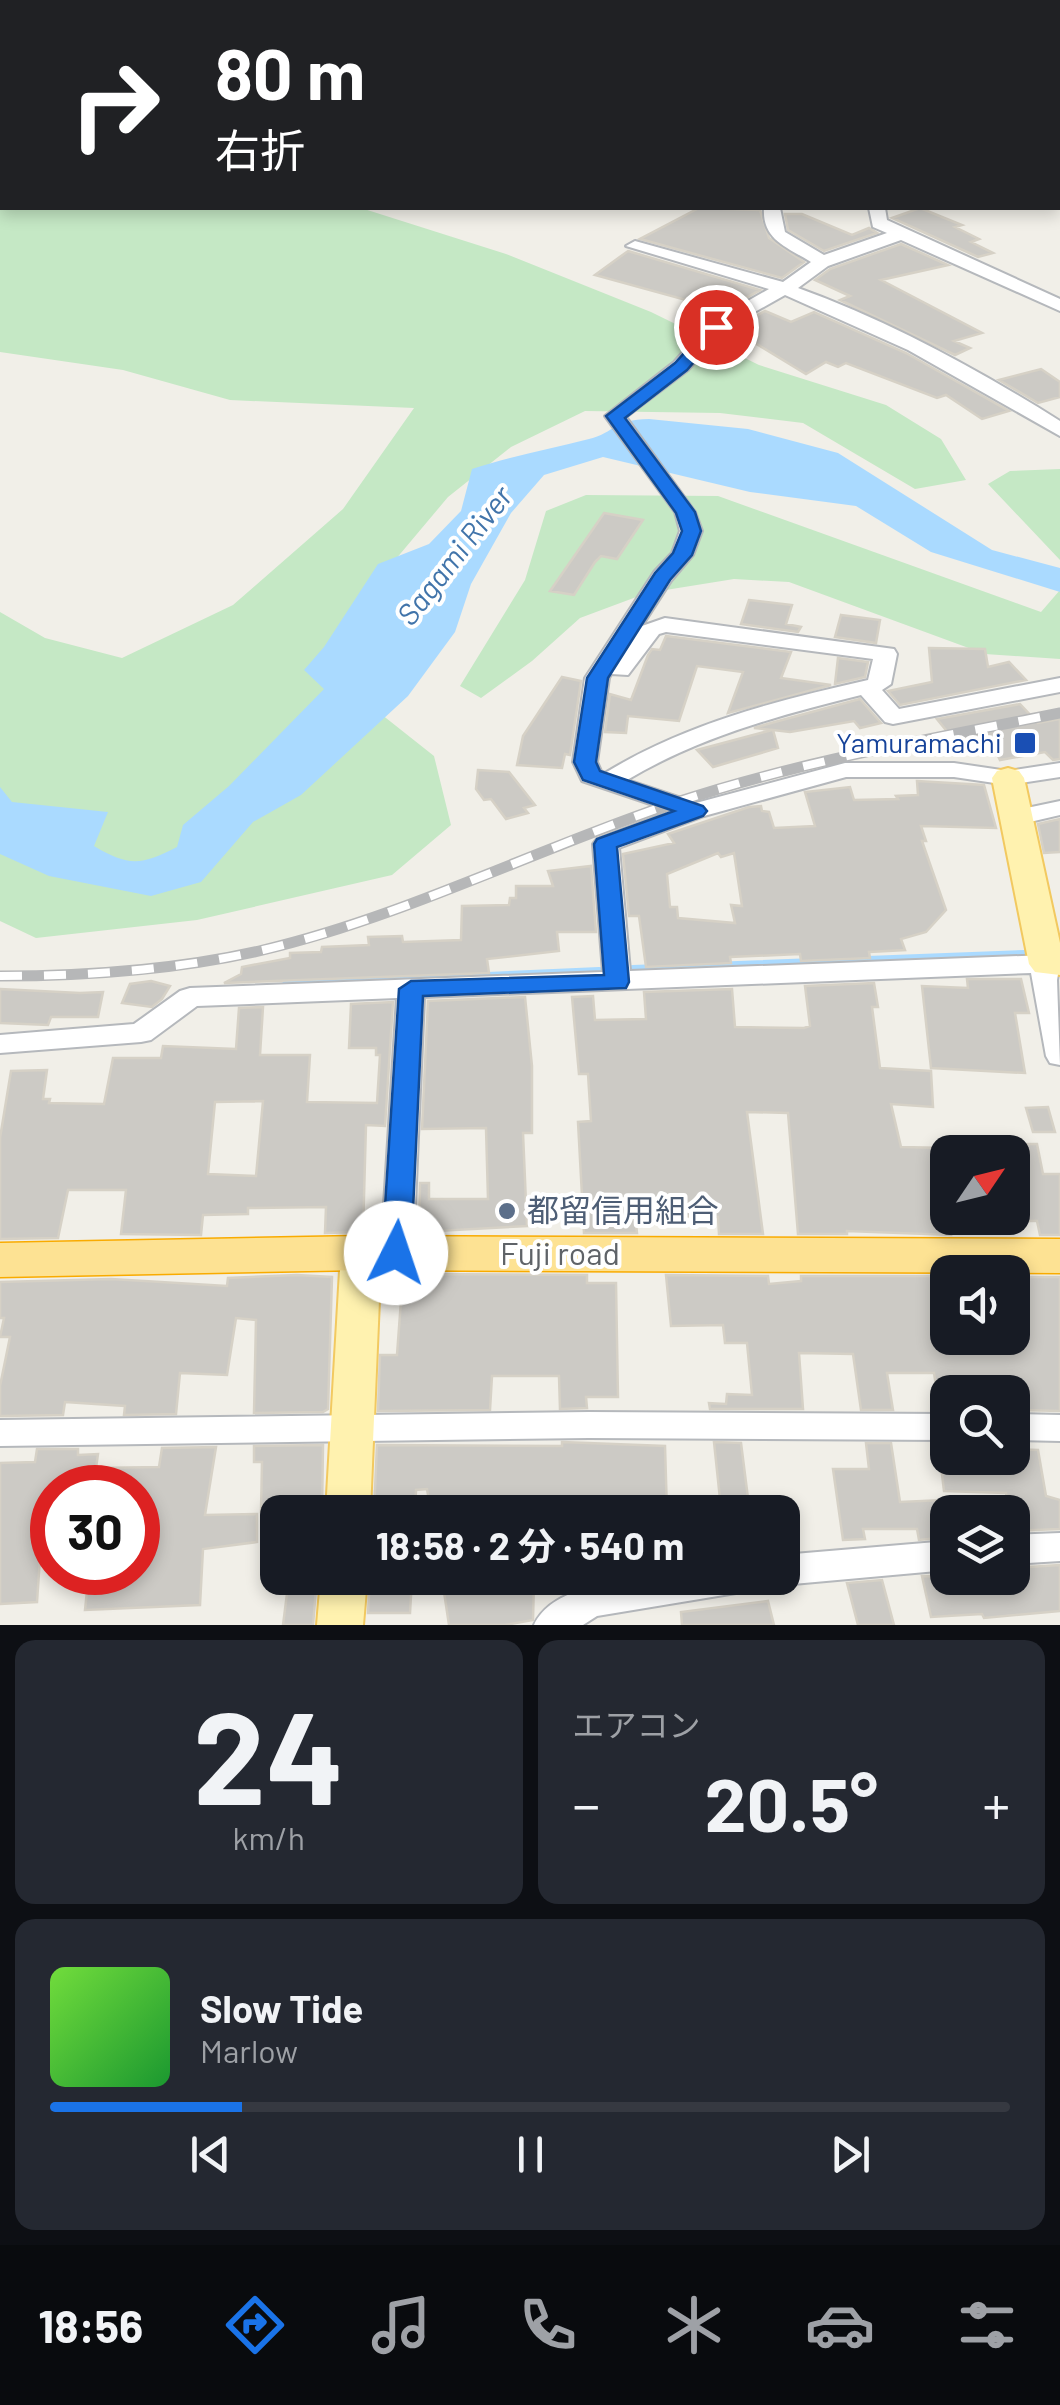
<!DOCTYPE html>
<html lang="ja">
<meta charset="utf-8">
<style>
:root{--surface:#171b24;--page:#242831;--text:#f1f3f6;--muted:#9ea1a6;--line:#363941;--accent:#1a73e8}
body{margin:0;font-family:Barlow,"Noto Sans JP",sans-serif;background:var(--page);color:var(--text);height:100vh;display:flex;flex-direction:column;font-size:38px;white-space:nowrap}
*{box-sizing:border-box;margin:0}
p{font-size:32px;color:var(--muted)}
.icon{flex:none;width:55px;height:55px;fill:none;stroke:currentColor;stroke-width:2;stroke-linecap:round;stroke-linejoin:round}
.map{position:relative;height:1625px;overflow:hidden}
.panel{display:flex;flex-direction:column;gap:15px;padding:15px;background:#0d0f14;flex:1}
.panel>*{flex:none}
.guide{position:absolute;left:0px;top:0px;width:1060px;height:210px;box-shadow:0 5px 15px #0003;background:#202124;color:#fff;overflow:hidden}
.needle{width:65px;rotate:55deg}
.buttons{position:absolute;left:930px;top:1135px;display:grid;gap:20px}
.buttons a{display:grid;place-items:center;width:100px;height:100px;border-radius:20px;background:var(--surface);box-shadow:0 5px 15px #0003;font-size:50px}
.speed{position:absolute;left:30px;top:1465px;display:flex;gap:20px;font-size:50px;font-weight:700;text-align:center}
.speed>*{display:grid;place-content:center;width:130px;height:130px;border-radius:50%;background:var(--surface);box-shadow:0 5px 15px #0003;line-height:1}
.speed .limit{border:15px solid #d22;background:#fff;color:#111}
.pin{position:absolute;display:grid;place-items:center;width:85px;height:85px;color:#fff;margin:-42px;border:5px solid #fff;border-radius:50%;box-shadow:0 2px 10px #0007}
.me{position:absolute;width:110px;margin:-55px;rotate:4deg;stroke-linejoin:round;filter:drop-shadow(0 0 8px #0008)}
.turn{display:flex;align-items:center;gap:35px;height:210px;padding:0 50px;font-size:45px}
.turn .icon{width:130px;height:130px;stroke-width:2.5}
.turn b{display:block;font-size:70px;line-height:85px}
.big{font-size:75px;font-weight:700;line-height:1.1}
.panel .card{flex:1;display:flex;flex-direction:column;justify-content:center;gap:15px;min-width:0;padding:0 35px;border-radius:20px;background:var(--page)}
.panel .dial{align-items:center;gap:0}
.dial b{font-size:130px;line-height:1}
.song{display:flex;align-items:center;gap:30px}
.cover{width:120px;height:120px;border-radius:15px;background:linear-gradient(135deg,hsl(100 70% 55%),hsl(130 70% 35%))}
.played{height:10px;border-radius:5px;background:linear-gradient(90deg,var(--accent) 20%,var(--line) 20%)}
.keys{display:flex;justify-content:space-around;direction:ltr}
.heat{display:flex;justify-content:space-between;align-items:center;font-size:55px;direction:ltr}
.panel .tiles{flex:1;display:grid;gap:15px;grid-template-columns:1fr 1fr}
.card:last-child{grid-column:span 2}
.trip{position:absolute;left:260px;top:1495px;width:540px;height:100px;border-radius:20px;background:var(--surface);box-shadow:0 5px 15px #0003;font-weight:700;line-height:100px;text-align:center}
.tabs{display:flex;height:160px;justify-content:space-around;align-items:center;background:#090b0e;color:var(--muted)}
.tabs .icon{width:70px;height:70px}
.tabs .on{color:var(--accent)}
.tabs b{font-size:45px;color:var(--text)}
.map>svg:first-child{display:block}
</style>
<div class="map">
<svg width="1060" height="1625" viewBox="0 0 1060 1625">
<rect width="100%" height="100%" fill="#f1efe8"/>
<!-- green -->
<path fill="#c5e8c5" d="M 0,0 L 734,0 L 2,2 L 2,53 Z
M 0,175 L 2,208 L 361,208 L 506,254 L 651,312 L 759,365 L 886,405 L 941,439 L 966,480 L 915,489 L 803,423 L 720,413 L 585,411 L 511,447 L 448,497 L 364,597 L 338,680 L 434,756 L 451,825 L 392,875 L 197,920 L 36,938 L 0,921 L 0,612 L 45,638 L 122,658 L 233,605 L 343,509 L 414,408 L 230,400 L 123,370 L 0,352 Z
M 1060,469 L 1060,560 L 988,484 L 1010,471 Z
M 586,495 L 718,496 L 1041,612 L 1060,590 L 1060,659 L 985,654 L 789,582 L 734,579 L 647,593 L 580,618 L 532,661 L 481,698 L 460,686 L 525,580 L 546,511 Z"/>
<!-- water -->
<path fill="#aadaff" d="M 649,419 L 748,429 L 838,453 L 992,550 L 1060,568 L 1060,592 L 931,552 L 856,506 L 750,492 L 603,457 L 544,475 L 511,513 L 471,584 L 455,632 L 408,696 L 301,795 L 253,822 L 201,882 L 151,896 L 49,876 L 0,854 L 0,787 L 12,802 L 108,812 L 94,846 C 129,867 142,865 177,847 L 183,825 L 229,786 L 324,689 L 304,670 L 324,647 L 378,564 L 429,544 L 461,511 L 472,469 C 511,456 550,449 589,439 C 616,432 613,420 649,419 Z"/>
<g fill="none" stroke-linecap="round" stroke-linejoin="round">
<!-- stream -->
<path stroke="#aadaff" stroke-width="8" d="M 633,969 L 1024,954
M 286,985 L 599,971"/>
</g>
<!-- building -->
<path fill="#cccac5" stroke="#d6d1c6" stroke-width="2.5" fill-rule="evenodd" d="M 699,208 L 760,210 L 769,238 L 804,262 L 782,278 L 640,239 Z
M 920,208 L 962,225 L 955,227 L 979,239 L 971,242 L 993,253 L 978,257 L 892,218 Z
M 785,214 L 802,214 L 852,235 L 869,228 L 877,233 L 824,251 L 788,230 Z
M 901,244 L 948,265 L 881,280 L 982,333 L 954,341 L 970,348 L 955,355 L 840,300 L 850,296 L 815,280 L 830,269 Z
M 628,251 L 760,290 L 712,317 L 700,310 L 708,306 L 595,275 Z
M 765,311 L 791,322 L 814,312 L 906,353 L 1009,411 L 982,419 L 946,395 L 937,398 L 846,363 L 838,367 L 826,362 L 806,374 L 732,329 Z
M 1041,369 L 1060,382 L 1060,397 L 1038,403 L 999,380 Z
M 604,513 L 643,520 L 617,559 L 601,556 L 595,562 L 574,595 L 550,591 Z
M 749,600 L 792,605 L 786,624 L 801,627 L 798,632 L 741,624 Z
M 841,615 L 880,620 L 876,643 L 835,637 Z
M 666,636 L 791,652 L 781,678 L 831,685 L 728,713 L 743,672 L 697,666 L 679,721 L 628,716 L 626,733 L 605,732 L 610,694 L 631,700 L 648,655 L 652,649 L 660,650 Z
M 929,648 L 985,649 L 988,667 L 1009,662 L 1026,680 L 900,705 L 888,691 L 932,682 Z
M 838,658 L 868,662 L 865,677 L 835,684 Z
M 562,677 L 581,681 L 570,755 L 565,754 L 562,768 L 517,765 L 523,736 Z
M 860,699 L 881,723 L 860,728 L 854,721 L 790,732 L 773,730 L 778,748 L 713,767 L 697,750 L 772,730 L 754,728 L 771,723 Z
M 1020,704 L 1038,723 L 1060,719 L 1060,759 L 1053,760 L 1045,752 L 1000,760 L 987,734 L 958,745 L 937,719 Z
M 478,770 L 509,772 L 535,805 L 524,808 L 528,813 L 506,819 L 491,799 L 484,800 L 476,789 Z
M 917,781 L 984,785 L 996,828 L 921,826 L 926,841 L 922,841 L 946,910 L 926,932 L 901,939 L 905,950 L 869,952 L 870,958 L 801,961 L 800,954 L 730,957 L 731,963 L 646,967 L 639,916 L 629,916 L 623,854 L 674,843 L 668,834 L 749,807 L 761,806 L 762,811 L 769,812 L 774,828 L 815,826 L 805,792 L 850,787 L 854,800 L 898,799 L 896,796 L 918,795 ZM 718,853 L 721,857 L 734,853 L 742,906 L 731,905 L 735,923 L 678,918 L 677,907 L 670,907 L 667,874 Z
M 1060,819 L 1060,852 L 1044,853 L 1038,824 Z
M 591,866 L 596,932 L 557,932 L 559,951 L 487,959 L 489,973 L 224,983 L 241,974 L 242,967 L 290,958 L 290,953 L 321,952 L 322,947 L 369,945 L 368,937 L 402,936 L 403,942 L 461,940 L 462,906 L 509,905 L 510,898 L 516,898 L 516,886 L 553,886 L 548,871 Z
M 967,979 L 1021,979 L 1029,1013 L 1015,1013 L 1025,1073 L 931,1068 L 922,986 L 968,988 Z
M 151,981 L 170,986 L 162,999 L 152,1007 L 122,1003 L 130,984 Z
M 874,983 L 878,1007 L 872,1007 L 880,1068 L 931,1071 L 933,1107 L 891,1104 L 901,1147 L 948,1148 L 948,1218 L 951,1235 L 847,1231 L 847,1234 L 798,1234 L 788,1113 L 747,1112 L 763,1234 L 719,1234 L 718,1217 L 635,1215 L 637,1233 L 584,1233 L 578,1122 L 591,1121 L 588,1074 L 579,1074 L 572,997 L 593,996 L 595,1020 L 646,1019 L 644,992 L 732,989 L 735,1027 L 804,1028 L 810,1026 L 805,986 Z
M 0,989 L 80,993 L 103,992 L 98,1017 L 51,1017 L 48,1025 L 0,1023 Z
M 525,997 L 532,1066 L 532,1133 L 523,1133 L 527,1226 L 419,1232 L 420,1183 L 429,1183 L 429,1199 L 488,1199 L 486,1128 L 422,1129 L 428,1001 Z
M 393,1002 L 385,1126 L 366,1125 L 363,1232 L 325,1233 L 326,1207 L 248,1208 L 248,1214 L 203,1215 L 201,1235 L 121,1234 L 126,1190 L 68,1190 L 58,1238 L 0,1239 L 0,1138 L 11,1071 L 47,1070 L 43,1099 L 50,1099 L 49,1103 L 104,1104 L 113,1058 L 161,1058 L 163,1046 L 236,1049 L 239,1008 L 263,1007 L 260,1055 L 310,1055 L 307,1102 L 377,1103 L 380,1055 L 376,1055 L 376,1048 L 349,1048 L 351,1004 ZM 263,1101 L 256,1176 L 208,1174 L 215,1102 Z
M 1048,1107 L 1055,1132 L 1033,1132 L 1026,1108 Z
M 1014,1144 L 1037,1144 L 1043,1174 L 1060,1174 L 1060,1235 L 1040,1235 L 1037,1221 L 1012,1221 Z
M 418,1274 L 587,1275 L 587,1283 L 616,1283 L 618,1397 L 586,1397 L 587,1408 L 560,1409 L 559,1376 L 492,1376 L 490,1410 L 378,1411 L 380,1355 L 397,1355 L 402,1287 L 417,1287 Z
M 297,1275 L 332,1277 L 328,1409 L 323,1412 L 254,1413 L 256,1320 L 236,1318 L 227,1375 L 180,1373 L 176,1414 L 124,1415 L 125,1406 L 65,1402 L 63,1415 L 0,1416 L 0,1386 L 10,1337 L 0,1337 L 4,1318 L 0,1318 L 0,1282 L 111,1279 L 227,1286 L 228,1278 Z
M 666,1275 L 768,1276 L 769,1284 L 801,1281 L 801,1276 L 943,1276 L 948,1338 L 1012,1338 L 1012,1277 L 1060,1277 L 1060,1411 L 1023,1410 L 1020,1392 L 937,1392 L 934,1373 L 887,1373 L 893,1410 L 861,1410 L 853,1354 L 799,1353 L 803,1409 L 710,1409 L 709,1403 L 726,1404 L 727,1394 L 752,1395 L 747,1343 L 725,1343 L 723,1325 L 671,1326 Z
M 562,1442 L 665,1446 L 667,1512 L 431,1512 L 427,1489 L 416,1490 L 415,1512 L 374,1512 L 377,1445 L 562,1446 Z
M 714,1442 L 741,1443 L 748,1498 L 720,1499 Z
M 866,1443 L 891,1443 L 900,1502 L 943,1500 L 948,1537 L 919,1540 L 917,1529 L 863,1529 L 865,1539 L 843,1540 L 833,1469 L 869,1469 Z
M 323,1445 L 322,1512 L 261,1512 L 262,1462 L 254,1462 L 254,1446 Z
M 216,1447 L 205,1515 L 257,1514 L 257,1542 L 203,1549 L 200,1605 L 85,1610 L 87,1591 L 79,1580 L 92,1572 L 138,1572 L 138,1488 L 52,1488 L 52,1542 L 42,1528 L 37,1602 L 0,1604 L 0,1463 L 35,1462 L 37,1449 L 78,1449 L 78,1455 L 98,1454 L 96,1468 L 159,1467 L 162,1448 Z
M 1012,1449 L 1038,1450 L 1046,1496 L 1060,1500 L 1060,1529 L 1013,1531 L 1006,1493 L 944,1491 L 940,1458 L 1012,1458 Z
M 1060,1565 L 1060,1611 L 984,1618 L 982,1614 L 931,1617 L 922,1576 L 1012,1578 L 1012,1568 Z
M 289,1578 L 317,1578 L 313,1625 L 283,1625 Z
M 370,1578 L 412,1578 L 410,1613 L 368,1613 Z
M 511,1580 L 534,1582 L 533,1620 L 505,1625 L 449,1625 L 444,1592 Z
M 882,1580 L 894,1625 L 858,1625 L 847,1583 Z
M 768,1601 L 774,1625 L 682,1625 L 681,1612 Z"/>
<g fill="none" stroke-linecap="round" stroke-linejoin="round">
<!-- minor casing -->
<g stroke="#b5b8bc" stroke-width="4">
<path id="minor" d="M 887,0 L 902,0 L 903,2 L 889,2 Z
M 1058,49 L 1060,49 L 1060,57 L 1058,57 Z
M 0,54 L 2,54 L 2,62 L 0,62 Z
M 1058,78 L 1060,78 L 1060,86 L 1058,86 Z
M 1060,127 L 1060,137 L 1058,138 L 1058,128 Z
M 764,208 L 780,208 L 785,232 L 824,255 L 887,233 L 873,227 L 869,208 L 885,208 L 887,220 L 1060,299 L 1060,311 L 901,240 L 828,266 L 798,288 C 890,321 977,369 1060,421 L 1060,436 L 908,350 L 785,295 L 721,331 L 688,370 L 626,417 L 695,512 L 702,531 L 693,555 L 671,581 L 642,626 L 665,618 L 894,649 L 897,654 L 891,684 L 882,690 L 899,709 L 1060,678 L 1060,692 L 893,724 L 885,722 L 861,695 C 780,715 699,737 627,780 L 696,803 L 845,763 L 954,763 L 1008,771 L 1060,763 L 1060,777 L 1008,785 L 954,777 L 846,777 L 704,816 L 619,848 L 630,971 L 1047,955 L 1060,963 L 1057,980 L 1060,1065 L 1050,1063 L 1046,1056 L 1031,973 L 424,997 L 413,1253 L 408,1261 L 397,1264 L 386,1261 L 381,1253 L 397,998 L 197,1006 L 151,1040 L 141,1042 L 0,1053 L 0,1035 L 134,1024 L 180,991 L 190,988 L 603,972 L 593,844 L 597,839 L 671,811 L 582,781 L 573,762 L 585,678 L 654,572 L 672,553 L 680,531 L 675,512 L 605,416 L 674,362 L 709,323 L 769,289 L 626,246 L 635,241 L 783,282 L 811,262 C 787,247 762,240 764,208 ZM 666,632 L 873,659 L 868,680 C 776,701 687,723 605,773 L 601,771 L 597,762 L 609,678 L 611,674 L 628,675 L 659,634 Z
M 1060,801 L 1060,815 L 1017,825 L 1004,817 L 1008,812 Z
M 589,1412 L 948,1414 L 948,1440 L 589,1438 L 0,1446 L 0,1420 Z
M 1012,1414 L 1060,1415 L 1060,1441 L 1012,1440 Z
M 1060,1533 L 1060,1561 L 1012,1564 L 1012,1535 Z
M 948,1541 L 948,1570 L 782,1585 L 768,1578 L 782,1578 L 782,1555 Z
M 648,1578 L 754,1578 L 749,1588 L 736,1593 L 597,1616 L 583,1625 L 534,1625 C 552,1587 611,1583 648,1578 Z"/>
</g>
<!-- major casing -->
<g stroke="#f2c960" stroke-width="4">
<path id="major" d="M 1008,768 L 1019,771 L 1024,778 L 1060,943 L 1060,975 L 1035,972 L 1029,964 L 992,778 L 997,771 Z
M 361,1238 L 375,1243 L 381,1253 L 370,1512 L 326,1512 L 341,1253 L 347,1243 Z
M 321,1578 L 367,1578 L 363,1625 L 317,1625 Z"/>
</g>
<!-- highway casing -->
<g stroke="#f9ab00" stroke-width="3">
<path id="highway" d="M 1058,88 L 1060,88 L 1060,102 L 1058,102 Z
M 0,157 L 2,157 L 2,171 L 0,171 Z
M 361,1236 L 1060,1239 L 1060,1273 L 361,1270 L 0,1277 L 0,1243 Z"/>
</g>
<!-- minor -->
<use href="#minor" fill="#fff" fill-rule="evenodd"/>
<!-- major -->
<use href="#major" fill="#fff2af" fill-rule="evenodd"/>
<!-- highway -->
<use href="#highway" fill="#fde293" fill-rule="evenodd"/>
<!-- rail casing -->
<g stroke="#b6b7b8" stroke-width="11">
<path id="rail" d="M 0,976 C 88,976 177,970 263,950 C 406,916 538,848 677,802 C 801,761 931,739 1060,713"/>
</g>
<!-- rail -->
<use href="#rail" stroke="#fff" stroke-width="8" stroke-dasharray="22" stroke-linecap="butt"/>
</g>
<!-- route -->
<path fill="#1a73e8" stroke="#114b97" stroke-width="2.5" d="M 710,324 L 724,327 L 687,370 L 625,418 L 695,512 L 701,531 L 692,555 L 670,580 L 608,678 L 596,762 L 600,771 L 703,806 L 707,811 L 703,816 L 617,847 L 629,982 L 626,988 L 423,996 L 411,1253 L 406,1261 L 396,1264 L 387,1261 L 382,1253 L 399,989 L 411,981 L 604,975 L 594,844 L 597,839 L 674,811 L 583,780 L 574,762 L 587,678 L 655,573 L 673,553 L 682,531 L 676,513 L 606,416 L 675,363 Z"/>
<!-- markers -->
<rect fill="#1a4fb4" stroke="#fff" stroke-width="4" x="1013" y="731" width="24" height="24" rx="5"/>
<circle fill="#5c6f8a" stroke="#fff" stroke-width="4" cx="507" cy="1211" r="10"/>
<g text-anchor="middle" stroke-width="8" stroke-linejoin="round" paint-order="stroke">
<!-- transit labels -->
<g font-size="28" fill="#164399" stroke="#fff" text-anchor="end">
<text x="1002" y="753">Yamuramachi</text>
</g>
<!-- water labels -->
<g font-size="30" font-style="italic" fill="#4174aa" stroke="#fff">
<text transform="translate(455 556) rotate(-52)" y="10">Sagami River</text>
</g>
<!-- near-service labels -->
<g font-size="32" fill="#4e5e75" stroke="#fff" text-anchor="start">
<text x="527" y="1222">都留信用組合</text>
</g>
<!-- near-street labels -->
<g font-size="32" fill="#5f6368" stroke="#fff">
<text x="560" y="1265">Fuji road</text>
</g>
</g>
</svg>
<div class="buttons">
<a><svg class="needle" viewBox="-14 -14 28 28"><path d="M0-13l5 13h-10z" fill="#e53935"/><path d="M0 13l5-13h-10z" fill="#9ea1a6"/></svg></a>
<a><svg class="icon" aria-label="sound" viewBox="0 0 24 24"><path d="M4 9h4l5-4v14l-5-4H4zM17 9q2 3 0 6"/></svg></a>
<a><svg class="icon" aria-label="search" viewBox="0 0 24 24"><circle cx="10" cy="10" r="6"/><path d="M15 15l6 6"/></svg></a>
<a><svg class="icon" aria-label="layers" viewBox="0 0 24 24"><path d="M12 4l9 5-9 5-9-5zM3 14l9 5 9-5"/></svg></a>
</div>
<div class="speed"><div class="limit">30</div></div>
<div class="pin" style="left:716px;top:327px;background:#d93025"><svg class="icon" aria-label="arrive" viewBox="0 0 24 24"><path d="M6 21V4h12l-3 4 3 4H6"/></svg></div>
<svg class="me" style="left:396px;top:1253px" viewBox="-20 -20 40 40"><circle r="19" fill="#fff"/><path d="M0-13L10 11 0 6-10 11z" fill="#1a73e8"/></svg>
<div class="trip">18:58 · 2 分 · 540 m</div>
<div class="guide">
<div class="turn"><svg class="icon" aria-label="right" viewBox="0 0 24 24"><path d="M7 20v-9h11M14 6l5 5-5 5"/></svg><div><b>80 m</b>右折</div></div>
</div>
</div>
<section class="panel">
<div class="tiles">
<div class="card dial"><b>24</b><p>km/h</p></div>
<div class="card"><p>エアコン</p>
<div class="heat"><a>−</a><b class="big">20.5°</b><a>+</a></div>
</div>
<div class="card">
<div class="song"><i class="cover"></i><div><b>Slow Tide</b><p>Marlow</p></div></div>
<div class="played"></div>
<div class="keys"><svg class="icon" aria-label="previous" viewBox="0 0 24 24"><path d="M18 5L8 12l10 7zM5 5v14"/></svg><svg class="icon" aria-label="pause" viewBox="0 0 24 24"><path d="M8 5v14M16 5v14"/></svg><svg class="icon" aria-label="next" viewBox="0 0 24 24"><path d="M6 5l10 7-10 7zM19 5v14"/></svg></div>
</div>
</div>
</section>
<nav class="tabs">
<b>18:56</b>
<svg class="icon on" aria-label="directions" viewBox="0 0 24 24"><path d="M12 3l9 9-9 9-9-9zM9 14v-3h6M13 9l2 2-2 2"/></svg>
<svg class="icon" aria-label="music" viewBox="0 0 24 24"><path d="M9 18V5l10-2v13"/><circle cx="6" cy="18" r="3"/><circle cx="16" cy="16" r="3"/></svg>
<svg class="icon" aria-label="phone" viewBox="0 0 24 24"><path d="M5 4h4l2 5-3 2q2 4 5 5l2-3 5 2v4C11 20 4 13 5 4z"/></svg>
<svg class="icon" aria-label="climate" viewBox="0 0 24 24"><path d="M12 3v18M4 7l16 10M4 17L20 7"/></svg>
<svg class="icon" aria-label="car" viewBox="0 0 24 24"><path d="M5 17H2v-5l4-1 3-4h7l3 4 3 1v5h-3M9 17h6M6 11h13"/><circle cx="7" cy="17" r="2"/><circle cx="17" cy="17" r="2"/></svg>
<svg class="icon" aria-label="filters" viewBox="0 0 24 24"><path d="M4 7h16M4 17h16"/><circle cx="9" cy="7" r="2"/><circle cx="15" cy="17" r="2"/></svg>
</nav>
